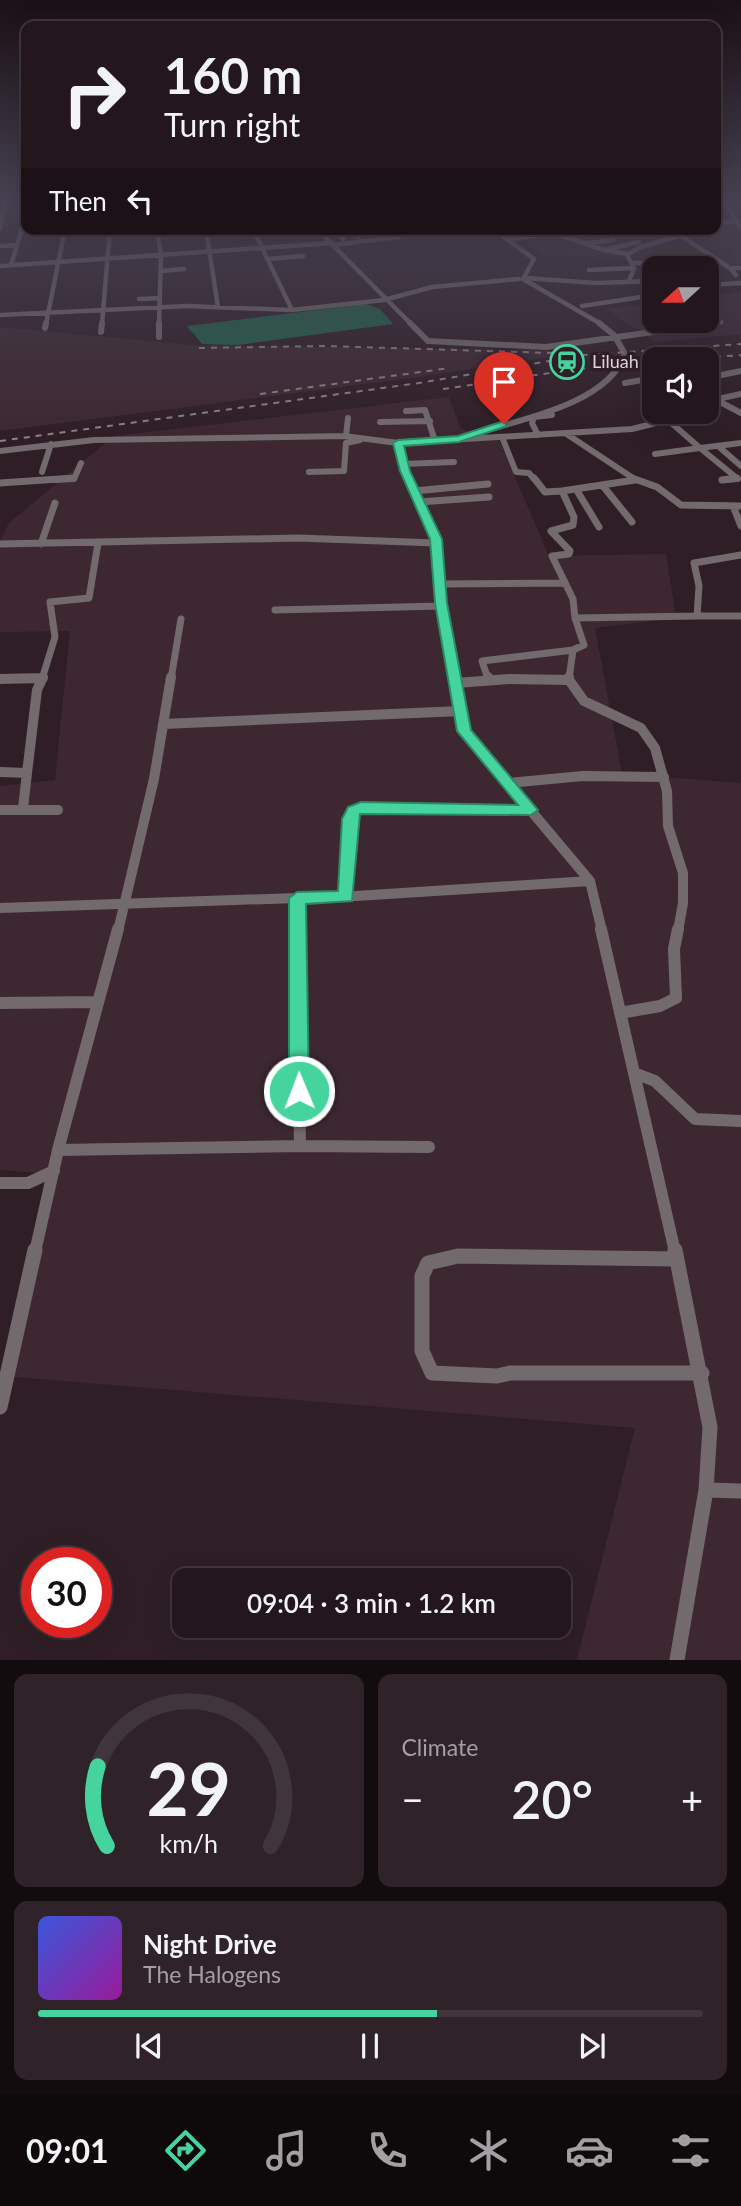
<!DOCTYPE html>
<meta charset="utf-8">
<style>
:root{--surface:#23161c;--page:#2f2329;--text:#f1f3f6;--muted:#a39fa3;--line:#40353b;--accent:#45d49e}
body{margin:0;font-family:Lato,sans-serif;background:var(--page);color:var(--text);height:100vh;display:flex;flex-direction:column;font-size:26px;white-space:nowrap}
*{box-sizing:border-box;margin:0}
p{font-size:23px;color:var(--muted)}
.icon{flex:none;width:38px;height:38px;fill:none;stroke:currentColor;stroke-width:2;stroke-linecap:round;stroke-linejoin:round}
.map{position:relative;height:1660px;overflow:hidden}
.side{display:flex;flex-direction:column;gap:14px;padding:14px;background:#130c0f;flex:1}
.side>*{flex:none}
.banner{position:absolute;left:21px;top:21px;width:700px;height:214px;border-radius:14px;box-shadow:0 7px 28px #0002,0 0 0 2px var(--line);background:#23161c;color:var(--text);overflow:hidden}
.needle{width:46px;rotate:249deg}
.tools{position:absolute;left:642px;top:256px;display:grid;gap:14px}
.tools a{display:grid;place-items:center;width:77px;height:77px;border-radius:14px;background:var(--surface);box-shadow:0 7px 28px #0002,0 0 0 2px var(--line);font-size:35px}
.speed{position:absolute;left:21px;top:1547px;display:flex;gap:14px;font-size:35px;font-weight:700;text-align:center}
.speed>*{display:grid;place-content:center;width:91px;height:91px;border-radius:50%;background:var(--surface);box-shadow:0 7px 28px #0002,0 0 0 2px var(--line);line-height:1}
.speed .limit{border:10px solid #d22;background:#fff;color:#111}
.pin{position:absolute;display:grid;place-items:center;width:60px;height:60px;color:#fff;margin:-72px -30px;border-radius:50% 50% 50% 0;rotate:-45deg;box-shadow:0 0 7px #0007}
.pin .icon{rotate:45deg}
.me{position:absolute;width:77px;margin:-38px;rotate:359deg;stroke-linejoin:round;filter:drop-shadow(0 0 5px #0008)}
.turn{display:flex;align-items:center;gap:24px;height:147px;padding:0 28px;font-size:32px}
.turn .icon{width:91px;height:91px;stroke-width:2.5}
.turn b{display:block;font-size:49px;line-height:60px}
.then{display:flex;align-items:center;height:66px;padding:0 28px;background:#0003;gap:14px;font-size:26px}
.big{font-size:52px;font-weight:600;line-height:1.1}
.side .card{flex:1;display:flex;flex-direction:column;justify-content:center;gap:10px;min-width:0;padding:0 24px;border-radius:14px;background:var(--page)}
.side .dial{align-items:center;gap:0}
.dial svg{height:182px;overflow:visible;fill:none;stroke:var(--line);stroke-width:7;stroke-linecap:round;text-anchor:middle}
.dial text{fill:var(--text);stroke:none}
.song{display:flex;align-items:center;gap:21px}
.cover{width:84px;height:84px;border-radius:10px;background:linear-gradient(135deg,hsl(230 70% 55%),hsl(300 70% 35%))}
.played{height:7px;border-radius:4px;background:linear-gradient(90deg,var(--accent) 60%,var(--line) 60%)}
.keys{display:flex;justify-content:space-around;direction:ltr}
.heat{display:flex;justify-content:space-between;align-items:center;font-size:38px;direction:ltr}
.side .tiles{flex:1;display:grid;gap:14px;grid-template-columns:1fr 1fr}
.card:last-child{grid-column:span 2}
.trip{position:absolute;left:172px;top:1568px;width:399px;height:70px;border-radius:14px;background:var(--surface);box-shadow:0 7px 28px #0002,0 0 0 2px var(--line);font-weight:600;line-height:70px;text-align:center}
.tabs{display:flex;height:112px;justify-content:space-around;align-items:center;background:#0e090b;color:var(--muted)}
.tabs .icon{width:49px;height:49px}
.tabs .active{color:var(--accent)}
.tabs b{font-size:32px;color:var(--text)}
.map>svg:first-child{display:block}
</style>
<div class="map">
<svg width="741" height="1660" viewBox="0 0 741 1660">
<rect width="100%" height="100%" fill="#2f1e26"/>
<!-- built -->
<path fill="#3d2832" d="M 716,201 L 741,201 L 741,270 L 727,261 L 544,255 L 520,238 L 512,239 L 500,229 L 716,229 Z
M 741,292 L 741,334 L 656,342 L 606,309 L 654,303 L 654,320 L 707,320 L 707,297 Z
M 0,327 L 192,345 L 590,351 L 418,377 L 0,431 Z
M 449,397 L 461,429 L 499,440 L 549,556 L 666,554 L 676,618 L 595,628 L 622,774 L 741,783 L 741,1660 L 577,1660 L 635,1428 L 4,1376 L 52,1174 L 0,1170 L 0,786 L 55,780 L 70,631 L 0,632 L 0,541 L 9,523 L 114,436 Z"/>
<!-- water -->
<path fill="#1f6248" d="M 366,304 L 380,309 L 393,324 L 238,345 L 202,344 L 187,326 Z"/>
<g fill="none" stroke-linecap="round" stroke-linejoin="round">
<!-- minor-far5 -->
<path stroke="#736a6e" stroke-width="4.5" d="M 723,201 L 741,228
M 716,223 L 737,221
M 0,228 L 5,201
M 157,229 L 161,256 L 159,324
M 206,229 L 218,307
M 253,229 L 292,310 L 384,300 L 432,287 L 519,279
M 317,229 L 411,324
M 332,229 L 343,239
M 348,229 L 359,237
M 363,229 L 370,235
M 461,229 L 466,235
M 493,229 L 534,259 L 524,277
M 542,229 L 604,250
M 681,236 L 730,268
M 508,240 L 551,233
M 587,243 L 613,240
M 334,245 L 399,237
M 0,246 L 17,245
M 628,254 L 604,250 L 639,242
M 267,259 L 303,256
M 632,263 L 651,263 L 654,268
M 11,265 L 22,229 L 25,201
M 0,266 L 332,243
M 707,269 L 711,269
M 589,270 L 634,268
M 161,271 L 184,269
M 736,275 L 730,268 L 741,268
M 526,278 L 596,283 L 654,281
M 523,279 L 601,324
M 629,281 L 634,268 L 627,255 L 640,247 L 687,234 L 689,229
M 707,285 L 741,283
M 139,299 L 160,298
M 582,306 L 648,296
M 0,315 L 187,306 L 292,310
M 46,324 L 65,229
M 102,324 L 110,229
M 705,324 L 721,322 L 707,314"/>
<!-- minor-far4 -->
<path stroke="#736a6e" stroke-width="6" d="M 410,323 L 428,341 L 546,347 L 717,323
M 45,328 L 46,323
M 101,332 L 102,323
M 159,337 L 159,323
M 707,378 L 741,371
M 625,383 L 654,378
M 707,395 L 741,413
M 713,400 L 741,394
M 406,411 L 425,410 L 435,441
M 668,420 L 700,448 L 741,443
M 380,422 L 430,421
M 565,433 L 636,480
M 473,434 C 519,420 608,404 625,354 L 614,335 L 599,323
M 538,435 L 532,423 L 534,417 L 552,415
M 346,436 L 348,418
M 502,437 L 516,472 L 529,473 L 535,480
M 718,446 L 741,466
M 0,451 L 94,440 L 344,436 L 398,443
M 655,454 L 700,448 L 738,479 L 722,480
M 403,464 L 454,462
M 42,472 L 51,444
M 309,472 L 344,471 L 346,443 L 360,440
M 52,480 L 74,479 L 81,463
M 409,480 L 398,443 L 632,429 L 704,411"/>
<!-- minor-far3 -->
<path stroke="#736a6e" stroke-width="7" d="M 408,478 L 436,539 L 441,603 L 455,679
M 534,478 L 545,492 L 562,491
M 632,478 L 657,487 L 681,505 L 741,506
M 722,480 L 737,478
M 0,483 L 74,478
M 603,486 L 632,522
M 576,489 L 599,527
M 414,491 L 488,484
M 419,502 L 489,497
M 733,506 L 741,526
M 0,544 L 298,538 L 436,543
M 41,544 L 55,503
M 440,584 L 564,583
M 275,610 L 442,606
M 697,616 L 741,616
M 575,618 L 697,616 L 699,586 L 694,563 L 741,555
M 18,679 L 43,678
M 42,679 L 55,637 L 50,602 L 89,598 L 98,543
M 171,679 L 181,619
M 488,679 L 482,661 L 573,650
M 569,679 L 573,650 L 584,645 L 575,618 L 573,599 L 552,556 L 569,554 L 570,551 L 551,531 L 573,525 L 574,517 L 562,491 L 635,480"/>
<!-- minor-far2 -->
<path stroke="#736a6e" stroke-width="10" d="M 454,677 L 464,731 L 590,881 L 602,931
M 488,677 L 489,680
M 0,679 L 43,678
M 569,680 L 584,701 L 641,728 L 655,748 L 667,791 L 668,826 L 683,873 L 683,903 L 678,931
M 456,683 L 509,679 L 569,680 L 569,677
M 163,724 L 461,711
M 0,772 L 27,773 L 37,690 L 43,677
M 508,783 L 583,776 L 664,777
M 23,808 L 27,773
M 0,810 L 58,810
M 346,896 L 350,819 L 353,811 L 361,807 L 531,810
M 297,898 L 297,931
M 0,908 L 356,896 L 590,881
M 118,931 L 154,779 L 171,677"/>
<!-- minor-far1 -->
<path stroke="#736a6e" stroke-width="12" d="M 118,929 L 58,1150 L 300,1146 L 297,929
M 601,929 L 675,1252
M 0,1003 L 98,1002
M 620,1013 L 660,1006 L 676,998 L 674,949 L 678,929
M 634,1073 L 655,1081 L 695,1119 L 741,1121
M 300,1146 L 429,1147
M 0,1183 L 28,1183 L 54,1171
M 35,1252 L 58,1150"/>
<!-- minor -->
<path stroke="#736a6e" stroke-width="15" d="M 675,1250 L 710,1427 L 706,1490 L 677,1660
M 677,1259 L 458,1256 L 428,1263 L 422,1276 L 422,1351 L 432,1373 L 497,1376 L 510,1373 L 702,1373
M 0,1407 L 35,1250
M 706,1490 L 741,1491"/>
<!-- rail -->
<path stroke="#8d7f86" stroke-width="2" stroke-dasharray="6 6" stroke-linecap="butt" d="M 199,348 L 326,346 L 553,353
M 703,358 L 741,355
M 681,359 L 713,356
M 484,382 L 661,358
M 443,389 L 492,382
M 260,394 L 450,368
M 0,441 L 419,383 L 584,355 L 741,344"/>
</g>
<!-- sky -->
<linearGradient id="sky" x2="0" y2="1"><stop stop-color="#1a1015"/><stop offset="0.46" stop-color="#474152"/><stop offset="1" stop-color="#474152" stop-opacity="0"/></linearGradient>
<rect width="741" height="433" fill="url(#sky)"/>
<!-- route -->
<path fill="#45d49e" stroke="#2d8a67" stroke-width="2" d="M 504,421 L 507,426 L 459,442 L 404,446 L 410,471 L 442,539 L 447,603 L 471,730 L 538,810 L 531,815 L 360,814 L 352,901 L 306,904 L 309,1091 L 306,1097 L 292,1097 L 289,1091 L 289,898 L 297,892 L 338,891 L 342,819 L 348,807 L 361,802 L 518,805 L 457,731 L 435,603 L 430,539 L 400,471 L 393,443 L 398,440 L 458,436 Z"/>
<!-- icons -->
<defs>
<g id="station-ring" transform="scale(1.75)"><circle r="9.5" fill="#2f1e26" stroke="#45d49e" stroke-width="1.5"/><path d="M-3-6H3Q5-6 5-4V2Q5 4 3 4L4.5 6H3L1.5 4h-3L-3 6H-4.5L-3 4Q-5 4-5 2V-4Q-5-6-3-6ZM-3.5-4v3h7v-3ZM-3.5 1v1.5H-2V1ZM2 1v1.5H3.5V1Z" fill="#45d49e"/></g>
</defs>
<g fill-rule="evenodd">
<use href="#station-ring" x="567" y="362"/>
</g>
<g text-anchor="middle" stroke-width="7" stroke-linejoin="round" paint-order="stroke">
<!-- far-poi labels -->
<g font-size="18" fill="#dfd4d9" stroke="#2f1e26" text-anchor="start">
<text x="592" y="368">Liluah</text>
</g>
</g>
</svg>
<div class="tools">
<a><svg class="needle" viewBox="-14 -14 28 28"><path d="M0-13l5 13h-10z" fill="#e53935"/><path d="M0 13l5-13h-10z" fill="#a39fa3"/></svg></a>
<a><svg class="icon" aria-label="sound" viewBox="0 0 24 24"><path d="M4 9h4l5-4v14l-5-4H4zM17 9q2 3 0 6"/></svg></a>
</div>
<div class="speed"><div class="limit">30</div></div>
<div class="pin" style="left:504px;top:424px;background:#d93025"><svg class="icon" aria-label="arrive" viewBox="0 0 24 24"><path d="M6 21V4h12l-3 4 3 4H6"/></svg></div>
<svg class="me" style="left:299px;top:1091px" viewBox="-20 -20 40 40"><circle r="17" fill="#45d49e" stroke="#fff" stroke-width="3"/><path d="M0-11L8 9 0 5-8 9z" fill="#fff"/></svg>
<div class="trip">09:04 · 3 min · 1.2 km</div>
<div class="banner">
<div class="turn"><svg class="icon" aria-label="right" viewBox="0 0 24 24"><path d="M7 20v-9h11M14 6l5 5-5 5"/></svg><div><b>160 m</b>Turn right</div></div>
<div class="then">Then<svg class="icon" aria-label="left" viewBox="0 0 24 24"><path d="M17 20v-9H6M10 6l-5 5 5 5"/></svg></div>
</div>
</div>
<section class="side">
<div class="tiles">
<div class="card dial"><svg viewBox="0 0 100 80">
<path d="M14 69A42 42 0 1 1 86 69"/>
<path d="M14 69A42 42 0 0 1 10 34" stroke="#45d49e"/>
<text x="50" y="56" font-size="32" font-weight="700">29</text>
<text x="50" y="72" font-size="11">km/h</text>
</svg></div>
<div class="card"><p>Climate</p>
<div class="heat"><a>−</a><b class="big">20°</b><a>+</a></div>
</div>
<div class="card">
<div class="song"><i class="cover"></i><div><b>Night Drive</b><p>The Halogens</p></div></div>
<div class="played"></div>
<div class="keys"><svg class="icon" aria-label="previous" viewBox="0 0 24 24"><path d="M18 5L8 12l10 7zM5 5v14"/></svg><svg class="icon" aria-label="pause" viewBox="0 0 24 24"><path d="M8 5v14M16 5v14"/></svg><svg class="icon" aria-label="next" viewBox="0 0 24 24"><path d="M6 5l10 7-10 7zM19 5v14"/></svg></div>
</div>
</div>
</section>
<nav class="tabs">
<b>09:01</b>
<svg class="icon active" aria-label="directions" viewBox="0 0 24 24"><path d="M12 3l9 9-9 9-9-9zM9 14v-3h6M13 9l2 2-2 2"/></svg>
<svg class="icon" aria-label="music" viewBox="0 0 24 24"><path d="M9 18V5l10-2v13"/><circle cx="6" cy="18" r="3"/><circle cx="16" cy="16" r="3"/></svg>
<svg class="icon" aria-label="phone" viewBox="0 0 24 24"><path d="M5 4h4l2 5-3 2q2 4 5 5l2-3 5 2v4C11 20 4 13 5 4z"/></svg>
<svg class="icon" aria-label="climate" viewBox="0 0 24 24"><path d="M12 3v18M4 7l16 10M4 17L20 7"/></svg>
<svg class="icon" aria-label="car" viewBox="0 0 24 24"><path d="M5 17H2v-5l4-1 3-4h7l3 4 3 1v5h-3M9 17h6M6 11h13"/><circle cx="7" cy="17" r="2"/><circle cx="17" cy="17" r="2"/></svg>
<svg class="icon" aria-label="filters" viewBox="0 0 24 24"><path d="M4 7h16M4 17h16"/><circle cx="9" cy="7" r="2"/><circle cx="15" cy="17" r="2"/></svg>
</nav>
